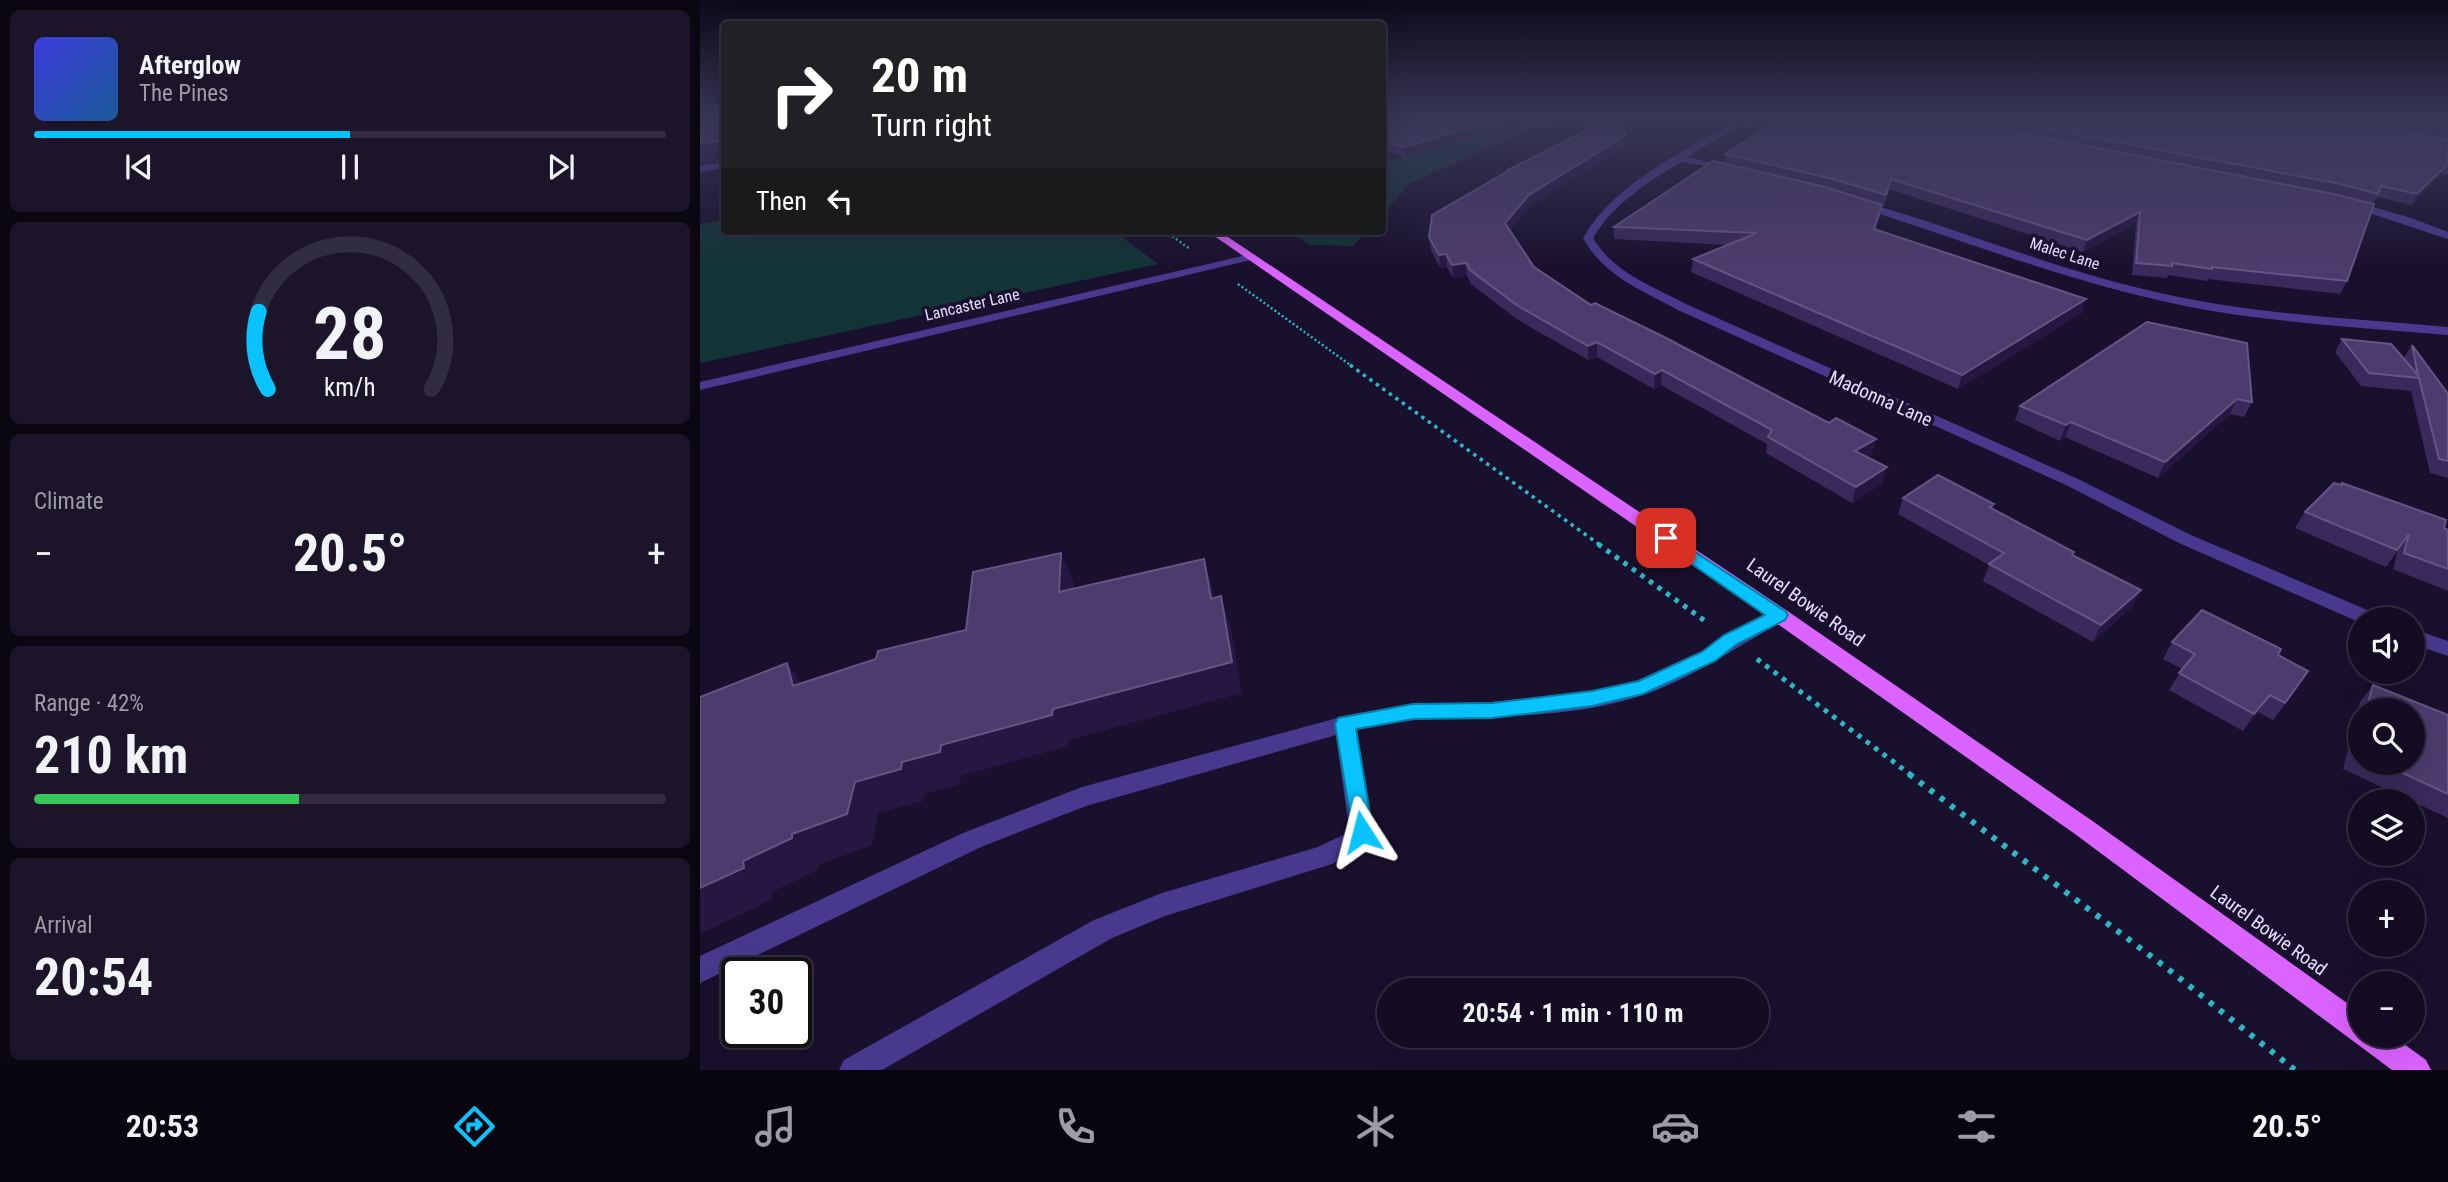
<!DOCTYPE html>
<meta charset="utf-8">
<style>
:root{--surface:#130c22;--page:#1c152a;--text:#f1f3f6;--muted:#9d9ba5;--line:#322c40;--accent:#08c3ff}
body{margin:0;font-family:"Roboto Condensed",sans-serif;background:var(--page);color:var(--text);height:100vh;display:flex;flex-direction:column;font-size:26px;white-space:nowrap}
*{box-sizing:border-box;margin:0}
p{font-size:23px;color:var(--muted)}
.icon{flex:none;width:38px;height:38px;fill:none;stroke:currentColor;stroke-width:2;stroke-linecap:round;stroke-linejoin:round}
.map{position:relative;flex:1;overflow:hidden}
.drawer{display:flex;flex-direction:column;gap:10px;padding:10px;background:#0a0713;width:700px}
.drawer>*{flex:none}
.guide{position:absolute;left:21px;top:21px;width:665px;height:214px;border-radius:7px;box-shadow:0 7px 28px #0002,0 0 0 2px var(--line);background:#202124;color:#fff;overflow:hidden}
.buttons{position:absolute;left:1648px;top:607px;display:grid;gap:14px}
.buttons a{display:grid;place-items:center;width:77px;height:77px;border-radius:50%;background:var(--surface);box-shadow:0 7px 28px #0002,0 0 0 2px var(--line);font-size:35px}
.speed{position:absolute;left:21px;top:957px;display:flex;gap:14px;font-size:35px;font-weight:700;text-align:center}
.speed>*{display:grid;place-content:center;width:91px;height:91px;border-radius:50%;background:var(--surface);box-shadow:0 7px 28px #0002,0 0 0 2px var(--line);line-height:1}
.speed .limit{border:4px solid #111;border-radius:10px;background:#fff;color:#111}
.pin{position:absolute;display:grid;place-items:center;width:60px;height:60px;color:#fff;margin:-30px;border-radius:14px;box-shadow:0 4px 10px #0006}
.me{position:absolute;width:77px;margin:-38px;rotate:351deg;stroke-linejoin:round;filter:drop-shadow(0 0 5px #0008)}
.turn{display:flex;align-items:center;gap:24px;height:147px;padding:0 35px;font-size:32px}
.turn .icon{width:91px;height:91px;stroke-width:2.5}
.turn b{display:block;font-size:49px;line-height:60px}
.then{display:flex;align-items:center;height:66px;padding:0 35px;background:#0003;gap:14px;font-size:26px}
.big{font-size:52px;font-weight:700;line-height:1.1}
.drawer .card{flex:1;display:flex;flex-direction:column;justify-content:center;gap:10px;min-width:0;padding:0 24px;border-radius:10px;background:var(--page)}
.drawer .dial{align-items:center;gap:0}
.dial svg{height:182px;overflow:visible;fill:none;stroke:var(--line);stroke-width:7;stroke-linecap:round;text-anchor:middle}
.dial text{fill:var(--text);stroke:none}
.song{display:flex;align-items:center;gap:21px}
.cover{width:84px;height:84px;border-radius:10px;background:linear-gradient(135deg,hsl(240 70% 55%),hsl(210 70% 35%))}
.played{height:7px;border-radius:4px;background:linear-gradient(90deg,var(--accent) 50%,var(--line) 50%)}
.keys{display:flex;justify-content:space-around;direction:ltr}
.heat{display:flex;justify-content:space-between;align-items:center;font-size:38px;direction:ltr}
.charge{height:10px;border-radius:5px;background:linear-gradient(90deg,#34c759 42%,var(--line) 0)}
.trip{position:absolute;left:677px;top:978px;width:392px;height:70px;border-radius:35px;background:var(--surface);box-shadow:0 7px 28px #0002,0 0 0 2px var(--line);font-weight:700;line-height:70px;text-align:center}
.menu{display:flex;height:112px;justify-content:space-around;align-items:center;background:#08050e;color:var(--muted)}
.menu .icon{width:49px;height:49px}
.menu .current{color:var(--accent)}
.menu b{font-size:32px;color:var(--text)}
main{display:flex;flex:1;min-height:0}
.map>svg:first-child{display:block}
</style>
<main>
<section class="drawer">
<div class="card">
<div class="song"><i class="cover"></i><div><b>Afterglow</b><p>The Pines</p></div></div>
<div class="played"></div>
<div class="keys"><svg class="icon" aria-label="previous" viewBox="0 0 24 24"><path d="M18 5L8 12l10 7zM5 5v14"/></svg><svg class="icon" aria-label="pause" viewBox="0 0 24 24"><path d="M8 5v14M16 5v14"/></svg><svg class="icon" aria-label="next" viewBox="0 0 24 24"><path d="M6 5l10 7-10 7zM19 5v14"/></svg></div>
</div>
<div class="card dial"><svg viewBox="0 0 100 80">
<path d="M14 69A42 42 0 1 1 86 69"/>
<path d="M14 69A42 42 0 0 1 10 35" stroke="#08c3ff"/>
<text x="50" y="56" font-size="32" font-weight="700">28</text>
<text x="50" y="72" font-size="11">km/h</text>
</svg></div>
<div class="card"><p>Climate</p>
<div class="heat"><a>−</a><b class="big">20.5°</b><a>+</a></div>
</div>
<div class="card"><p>Range · 42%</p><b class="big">210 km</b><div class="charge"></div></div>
<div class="card"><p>Arrival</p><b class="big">20:54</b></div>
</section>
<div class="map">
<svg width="1748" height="1070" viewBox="0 0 1748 1070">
<rect width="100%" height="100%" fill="#19102d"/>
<!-- green -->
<path fill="#133437" d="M 798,119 L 853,119 L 710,183 L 683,214 L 682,163 L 740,147 Z
M 24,220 L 24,231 L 414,231 L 458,264 L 0,363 L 0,224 Z
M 591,231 L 667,231 L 653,246 L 609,245 Z"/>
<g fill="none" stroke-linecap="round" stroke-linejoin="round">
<!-- path-far3 -->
<path stroke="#2bb8c4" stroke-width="2.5" stroke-dasharray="2 2.5" stroke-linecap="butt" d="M 465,231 L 490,249
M 538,284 L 653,367"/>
<!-- path-far2 -->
<path stroke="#2bb8c4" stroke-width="3.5" stroke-dasharray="3.5 4.5" stroke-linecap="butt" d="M 650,365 L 900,545"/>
<!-- path-far1 -->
<path stroke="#2bb8c4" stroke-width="5" stroke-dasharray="4.5 6" stroke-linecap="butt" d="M 898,544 L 1008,623
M 1057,659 L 1211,775"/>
<!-- path -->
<path stroke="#2bb8c4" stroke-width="6" stroke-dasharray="5 8" stroke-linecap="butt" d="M 1209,774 L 1468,969 L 1595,1070"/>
<!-- lane -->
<path fill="#49398e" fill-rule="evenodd" d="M 24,162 L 24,168 L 0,172 L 0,166 Z"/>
<!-- street -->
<path fill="#49398e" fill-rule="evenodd" d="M 1040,119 L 1050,119 L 987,157 L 1034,167 L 1034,171 L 981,162 C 948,182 913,204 893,238 C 914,273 952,286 986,304 L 1378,479 L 1491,535 L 1679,615 L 1681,620 L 1661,620 L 1661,623 L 1479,543 L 1366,485 L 978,310 C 941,290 904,276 883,238 C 916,181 985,151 1040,119 Z
M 1159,201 C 1255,227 1346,266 1443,289 C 1543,314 1646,318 1748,327 L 1748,335 C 1660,327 1571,323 1485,306 C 1372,283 1265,241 1155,206 L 1154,204 Z
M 1652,201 L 1711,218 L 1748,232 L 1748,239 L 1648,206 L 1647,204 Z
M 551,254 L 557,257 L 555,259 L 0,390 L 0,382 Z
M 1079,608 L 1086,610 L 1089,615 L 1086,620 C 1040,644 998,675 949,693 C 875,720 792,715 715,720 C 696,722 676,727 657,730 L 674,832 L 661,849 L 632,864 L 465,916 L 412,938 L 182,1070 L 139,1070 L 144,1060 L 394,920 L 462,893 L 618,847 L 643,835 L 649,829 L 636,735 L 386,806 L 281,847 L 0,983 L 0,956 L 263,833 L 382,787 L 645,716 L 713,704 L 792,702 L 892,691 L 938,680 L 1002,651 L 1024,635 Z
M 1713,629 L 1748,641 L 1748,656 L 1713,644 Z"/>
<!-- primary -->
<path fill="#db63ff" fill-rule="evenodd" d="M 507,231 L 519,231 L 1086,610 L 1391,820 L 1661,1013 L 1661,1036 L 1693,1036 L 1726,1060 L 1731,1070 L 1692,1070 L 1375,834 L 1072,620 Z"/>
</g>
<!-- wall -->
<path fill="#3a295b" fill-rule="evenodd" d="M 682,119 L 830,119 L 706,157 L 682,150 Z
M 1080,119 L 1748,119 L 1748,175 L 1742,174 L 1712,205 L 1677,197 L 1673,204 L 1647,281 L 1640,294 L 1508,279 L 1507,281 L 1468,275 L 1467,278 L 1432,275 L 1436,223 L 1383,252 L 1189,189 L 1184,206 L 1182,206 L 1176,230 L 1382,313 L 1258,389 L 991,272 L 993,259 L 1029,245 L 914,239 L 914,227 L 1024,163 L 1025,154 Z
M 926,146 L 829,207 L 810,230 L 834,267 L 891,305 L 1172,454 L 1167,457 L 1183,483 L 1152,503 L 1066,453 L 1067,444 L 961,385 L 954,389 L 897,357 L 888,360 L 818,320 L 771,284 L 767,276 L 753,278 L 747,267 L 740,268 L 731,250 L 729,237 L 806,172 L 806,171 Z
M 1447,322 L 1552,402 L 1544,417 L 1530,414 L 1458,478 L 1365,437 L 1360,441 L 1315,420 L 1320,406 Z
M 1642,339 L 1704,358 L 1712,345 L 1748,394 L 1748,478 L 1730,473 L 1711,391 L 1661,386 L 1635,352 Z
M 1203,498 L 1294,504 L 1292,509 L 1373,555 L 1432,607 L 1393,642 L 1283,581 L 1289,565 L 1198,514 Z
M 1605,512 L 1744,528 L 1748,530 L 1748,591 L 1693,569 L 1698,550 L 1686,567 L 1595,528 Z
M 1472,642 L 1578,655 L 1597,688 L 1573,720 L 1558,712 L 1543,731 L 1469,690 L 1482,669 L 1463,659 Z
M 1673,685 L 1748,715 L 1748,818 L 1643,769 L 1660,702 ZM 1661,710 L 1713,710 L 1713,763 L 1661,763 Z"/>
<!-- shaded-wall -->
<path fill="#251741" d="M 799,119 L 830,119 L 706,157 L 704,147 Z
M 976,119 L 984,119 L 976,123 Z
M 926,135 L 926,146 L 829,207 L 806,235 L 805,223 L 829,195 Z
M 24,140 L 24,160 L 0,164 L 0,144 Z
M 1747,164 L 1742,174 L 1712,205 L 1717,194 Z
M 1182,205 L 1180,217 L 1172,242 L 1174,229 Z
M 1440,212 L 1436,223 L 1383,252 L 1387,240 Z
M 746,254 L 747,267 L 740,268 L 739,255 Z
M 766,263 L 767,276 L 753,278 L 752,265 Z
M 1386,299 L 1382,313 L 1258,389 L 1262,375 Z
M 897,342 L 897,357 L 888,360 L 888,346 Z
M 962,370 L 961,385 L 954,389 L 955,374 Z
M 1537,399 L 1530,414 L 1458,478 L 1465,462 Z
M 1371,422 L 1365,437 L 1360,441 L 1366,425 Z
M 1176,439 L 1172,454 L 1152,467 L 1155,451 Z
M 1187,467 L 1183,483 L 1152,503 L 1156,487 Z
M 361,553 L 374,584 L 373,623 L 359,592 Z
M 504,559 L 513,589 L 520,630 L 511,599 Z
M 1441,590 L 1432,607 L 1393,642 L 1401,625 Z
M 521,596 L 531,627 L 542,693 L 369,740 L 368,746 L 261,776 L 260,784 L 224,794 L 223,801 L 178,813 L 172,845 L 118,865 L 119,869 L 72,892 L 73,899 L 0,934 L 0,888 L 43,861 L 92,834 L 155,782 L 241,745 L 353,709 Z
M 87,663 L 109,694 L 93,686 Z
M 1570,695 L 1558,712 L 1543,731 L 1554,714 Z"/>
<!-- building -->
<path fill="#4c3c6d" stroke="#645584" stroke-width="2" d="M 0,119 L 24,119 L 24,140 L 0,144 Z
M 682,119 L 799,119 L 704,147 L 682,140 Z
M 909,119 L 916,119 L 926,135 L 829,195 L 805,223 L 834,267 L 891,305 L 895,303 L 964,337 L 1129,423 L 1136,418 L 1176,439 L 1155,451 L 1187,467 L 1156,487 L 1068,437 L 1072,430 L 962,370 L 955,374 L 897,342 L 888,346 L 818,306 L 770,270 L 766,263 L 752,265 L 746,254 L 739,255 L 729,237 L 732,215 L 808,171 L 806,171 Z
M 1080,119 L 1247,119 L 1634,194 L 1674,204 L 1647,281 L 1512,267 L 1512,269 L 1472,263 L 1472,266 L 1436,263 L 1440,212 L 1387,240 L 1191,179 L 1186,195 L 1133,179 L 1025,154 Z
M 1293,119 L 1635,119 L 1748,140 L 1748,164 L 1717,194 L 1681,186 L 1678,194 L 1636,183 Z
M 1688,119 L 1748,119 L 1748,129 Z
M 1013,161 L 1125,187 L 1182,205 L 1174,229 L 1386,299 L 1262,375 L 993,259 L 1057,233 L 914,227 Z
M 1447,322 L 1547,343 L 1552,402 L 1537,399 L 1465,462 L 1371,422 L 1366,425 L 1320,406 Z
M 1642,339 L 1691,344 L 1718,375 L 1712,345 L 1748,394 L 1748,461 L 1739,459 L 1719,378 L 1669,373 Z
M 1238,475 L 1294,504 L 1289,507 L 1374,552 L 1372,555 L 1441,590 L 1401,625 L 1289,564 L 1304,553 L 1203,498 Z
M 1634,483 L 1641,485 L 1642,483 L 1746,520 L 1744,528 L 1748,530 L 1748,569 L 1704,553 L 1709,534 L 1697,550 L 1605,512 Z
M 361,553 L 359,592 L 504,559 L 511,599 L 521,596 L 532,662 L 353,709 L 352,715 L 241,745 L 240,752 L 202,762 L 201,769 L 155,782 L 147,814 L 92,834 L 92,838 L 43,861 L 44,868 L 0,888 L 0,697 L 87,663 L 93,686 L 176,659 L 178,651 L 266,630 L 273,572 Z
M 1502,610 L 1581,649 L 1578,655 L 1608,671 L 1585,703 L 1570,695 L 1554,714 L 1479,673 L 1495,654 L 1472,642 Z
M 1673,685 L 1748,715 L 1748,794 L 1681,763 L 1713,763 L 1713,710 L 1666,710 Z
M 1661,734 L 1661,754 L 1656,752 Z"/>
<!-- sky -->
<linearGradient id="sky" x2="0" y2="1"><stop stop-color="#0e0919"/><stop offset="0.44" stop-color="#383757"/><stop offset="1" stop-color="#383757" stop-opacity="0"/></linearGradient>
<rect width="1748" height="269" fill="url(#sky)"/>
<!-- route -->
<path fill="#08c3ff" stroke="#057fa6" stroke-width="2" d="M 966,533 L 1085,611 L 1088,615 L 1085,620 L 1037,644 L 1015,661 L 943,694 L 892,706 L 792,718 L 713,719 L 656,729 L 673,832 L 670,838 L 662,841 L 654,838 L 635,724 L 638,718 L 713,704 L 792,703 L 892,691 L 939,681 L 1002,652 L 1024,635 L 1065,615 L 960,542 L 958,538 Z"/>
<g text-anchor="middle" stroke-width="7" stroke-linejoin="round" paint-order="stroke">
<!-- far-street labels -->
<g font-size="16" fill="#e5dcff" stroke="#19102d">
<text transform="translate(1365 253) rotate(18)" y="6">Malec Lane</text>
<text transform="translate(272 304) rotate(-13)" y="6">Lancaster Lane</text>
</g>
<!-- street labels -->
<g font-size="19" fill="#e5dcff" stroke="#19102d">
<text transform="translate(1181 398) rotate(24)" y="7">Madonna Lane</text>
<text transform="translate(1106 602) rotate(35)" y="7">Laurel Bowie Road</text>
<text transform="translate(1569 930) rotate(36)" y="7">Laurel Bowie Road</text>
</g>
</g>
</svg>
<div class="buttons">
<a><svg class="icon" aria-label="sound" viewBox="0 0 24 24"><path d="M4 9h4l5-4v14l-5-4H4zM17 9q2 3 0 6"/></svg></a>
<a><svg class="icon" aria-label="search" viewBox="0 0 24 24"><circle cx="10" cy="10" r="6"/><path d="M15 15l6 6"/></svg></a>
<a><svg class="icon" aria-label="layers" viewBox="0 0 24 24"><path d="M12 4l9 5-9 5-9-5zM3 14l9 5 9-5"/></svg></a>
<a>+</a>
<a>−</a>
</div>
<div class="speed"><div class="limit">30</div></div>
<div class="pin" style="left:966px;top:538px;background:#d93025"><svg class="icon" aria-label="arrive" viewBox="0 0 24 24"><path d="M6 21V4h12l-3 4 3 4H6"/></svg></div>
<svg class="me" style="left:662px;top:832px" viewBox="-20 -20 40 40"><path d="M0-17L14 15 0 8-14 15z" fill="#08c3ff" stroke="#fff" stroke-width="4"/></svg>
<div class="trip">20:54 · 1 min · 110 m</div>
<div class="guide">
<div class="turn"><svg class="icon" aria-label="right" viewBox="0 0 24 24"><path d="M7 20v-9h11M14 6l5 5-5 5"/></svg><div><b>20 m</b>Turn right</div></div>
<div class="then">Then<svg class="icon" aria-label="left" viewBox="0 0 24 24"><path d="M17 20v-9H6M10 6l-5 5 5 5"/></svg></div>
</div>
</div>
</main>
<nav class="menu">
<b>20:53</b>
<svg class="icon current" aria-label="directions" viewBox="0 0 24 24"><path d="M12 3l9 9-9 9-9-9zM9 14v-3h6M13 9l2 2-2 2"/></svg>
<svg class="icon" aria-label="music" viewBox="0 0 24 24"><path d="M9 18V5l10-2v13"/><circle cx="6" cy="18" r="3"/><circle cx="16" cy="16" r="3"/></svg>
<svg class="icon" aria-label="phone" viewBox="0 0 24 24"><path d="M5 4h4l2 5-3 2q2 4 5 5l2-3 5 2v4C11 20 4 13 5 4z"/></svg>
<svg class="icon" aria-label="climate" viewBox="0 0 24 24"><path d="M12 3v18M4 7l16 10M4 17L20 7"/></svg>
<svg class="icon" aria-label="car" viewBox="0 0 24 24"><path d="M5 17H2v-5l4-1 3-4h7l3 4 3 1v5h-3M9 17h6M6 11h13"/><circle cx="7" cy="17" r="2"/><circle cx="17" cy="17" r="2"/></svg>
<svg class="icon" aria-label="filters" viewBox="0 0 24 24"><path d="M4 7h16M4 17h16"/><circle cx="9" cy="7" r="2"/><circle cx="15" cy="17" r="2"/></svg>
<b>20.5°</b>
</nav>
